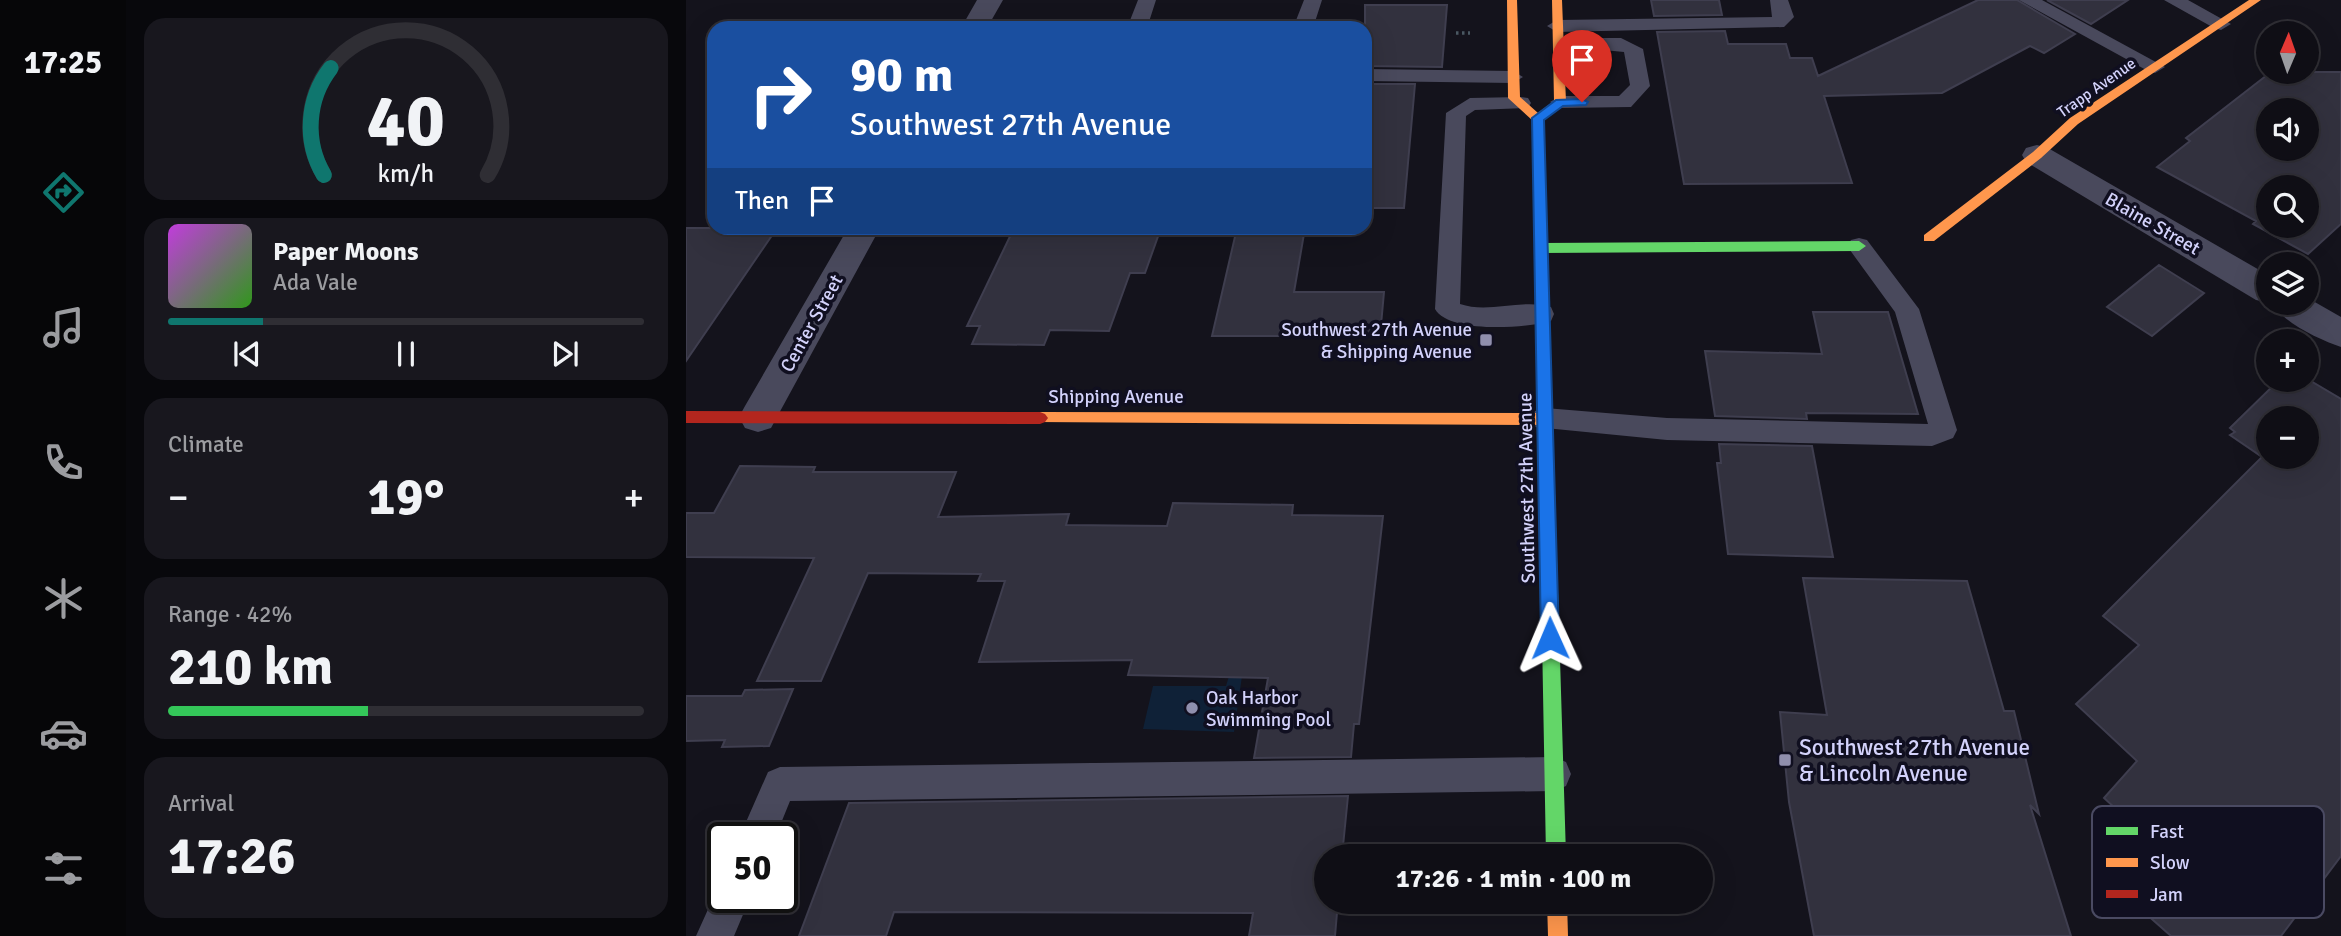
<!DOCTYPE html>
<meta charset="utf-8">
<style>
:root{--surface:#0f0e15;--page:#18171e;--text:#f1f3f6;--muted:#9b9ca0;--line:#2f2e34;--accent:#0f766e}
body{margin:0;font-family:Signika,sans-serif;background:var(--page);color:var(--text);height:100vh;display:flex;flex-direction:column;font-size:26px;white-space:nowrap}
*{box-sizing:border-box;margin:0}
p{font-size:23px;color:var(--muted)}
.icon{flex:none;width:38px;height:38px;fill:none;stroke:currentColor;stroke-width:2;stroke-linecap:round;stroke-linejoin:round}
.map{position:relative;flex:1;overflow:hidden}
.drawer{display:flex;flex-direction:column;gap:18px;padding:18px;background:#08080c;width:560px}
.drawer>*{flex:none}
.hud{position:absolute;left:21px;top:21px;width:665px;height:214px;border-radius:21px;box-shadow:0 7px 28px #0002,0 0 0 2px var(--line);background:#1a4fa0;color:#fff;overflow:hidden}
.needle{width:46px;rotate:2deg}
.fabs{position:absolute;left:1570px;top:21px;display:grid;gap:14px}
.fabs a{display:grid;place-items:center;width:63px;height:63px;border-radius:50%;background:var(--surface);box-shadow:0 7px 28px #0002,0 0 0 2px var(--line);font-size:35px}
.speed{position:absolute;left:21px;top:822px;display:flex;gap:14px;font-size:35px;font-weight:700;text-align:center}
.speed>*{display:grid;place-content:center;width:91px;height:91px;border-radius:50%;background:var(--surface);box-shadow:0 7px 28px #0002,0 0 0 2px var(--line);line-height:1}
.speed .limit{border:4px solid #111;border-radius:10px;background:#fff;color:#111}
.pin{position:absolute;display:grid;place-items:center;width:60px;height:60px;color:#fff;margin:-72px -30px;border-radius:50% 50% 50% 0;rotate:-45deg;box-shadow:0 0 7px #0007}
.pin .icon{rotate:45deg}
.me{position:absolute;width:77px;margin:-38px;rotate:359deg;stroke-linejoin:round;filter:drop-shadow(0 0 5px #0008)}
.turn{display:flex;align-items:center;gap:24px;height:147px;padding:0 28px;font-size:32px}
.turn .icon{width:91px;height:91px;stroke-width:2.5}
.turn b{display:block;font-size:49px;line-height:60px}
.then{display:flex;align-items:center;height:66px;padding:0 28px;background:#0003;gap:14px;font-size:26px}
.big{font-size:52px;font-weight:700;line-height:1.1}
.drawer .widget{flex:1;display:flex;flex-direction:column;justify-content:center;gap:10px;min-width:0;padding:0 24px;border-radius:21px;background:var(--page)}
.drawer .dial{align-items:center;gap:0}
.dial svg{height:182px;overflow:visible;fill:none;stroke:var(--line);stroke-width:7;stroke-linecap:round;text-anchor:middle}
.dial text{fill:var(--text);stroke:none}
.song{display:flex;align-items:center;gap:21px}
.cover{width:84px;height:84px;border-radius:10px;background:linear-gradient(135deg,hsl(290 70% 55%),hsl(110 70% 35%))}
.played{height:7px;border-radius:4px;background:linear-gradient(90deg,var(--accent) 20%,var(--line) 20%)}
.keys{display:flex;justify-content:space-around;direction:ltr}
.heat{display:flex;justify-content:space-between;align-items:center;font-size:38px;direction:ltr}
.charge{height:10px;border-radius:5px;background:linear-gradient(90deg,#34c759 42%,var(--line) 0)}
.trip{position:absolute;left:628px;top:844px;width:399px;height:70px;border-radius:35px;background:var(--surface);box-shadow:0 7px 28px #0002,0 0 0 2px var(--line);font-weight:700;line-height:70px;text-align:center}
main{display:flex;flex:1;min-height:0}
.tab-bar{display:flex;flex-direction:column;width:126px;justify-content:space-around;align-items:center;background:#060608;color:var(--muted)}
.tab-bar .icon{width:49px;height:49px}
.tab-bar .on{color:var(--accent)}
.tab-bar b{font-size:32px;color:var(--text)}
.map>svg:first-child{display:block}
</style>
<main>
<nav class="tab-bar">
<b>17:25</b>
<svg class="icon on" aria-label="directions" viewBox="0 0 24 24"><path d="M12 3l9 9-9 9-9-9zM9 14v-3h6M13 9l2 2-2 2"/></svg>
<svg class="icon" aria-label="music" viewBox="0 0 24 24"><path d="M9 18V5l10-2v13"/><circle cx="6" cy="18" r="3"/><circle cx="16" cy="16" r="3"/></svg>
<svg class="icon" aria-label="phone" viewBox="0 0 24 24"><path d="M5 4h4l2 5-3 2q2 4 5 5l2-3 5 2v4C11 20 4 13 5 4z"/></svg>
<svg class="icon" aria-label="climate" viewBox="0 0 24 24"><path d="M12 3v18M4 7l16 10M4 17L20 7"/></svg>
<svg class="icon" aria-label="car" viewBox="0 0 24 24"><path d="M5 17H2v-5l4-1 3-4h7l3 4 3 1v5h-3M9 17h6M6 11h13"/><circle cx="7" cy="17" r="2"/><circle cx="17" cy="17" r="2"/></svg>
<svg class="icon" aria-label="filters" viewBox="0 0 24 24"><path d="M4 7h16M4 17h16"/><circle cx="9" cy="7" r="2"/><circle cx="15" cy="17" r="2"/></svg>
</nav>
<section class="drawer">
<div class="widget dial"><svg viewBox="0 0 100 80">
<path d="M14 69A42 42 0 1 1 86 69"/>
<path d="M14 69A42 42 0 0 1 17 22" stroke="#0f766e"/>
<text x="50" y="56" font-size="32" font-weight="700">40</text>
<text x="50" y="72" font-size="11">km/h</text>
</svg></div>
<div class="widget">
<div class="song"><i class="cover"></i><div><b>Paper Moons</b><p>Ada Vale</p></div></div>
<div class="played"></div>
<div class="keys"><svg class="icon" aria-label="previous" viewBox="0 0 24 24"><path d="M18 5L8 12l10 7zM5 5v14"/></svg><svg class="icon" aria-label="pause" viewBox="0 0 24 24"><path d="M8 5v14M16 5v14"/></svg><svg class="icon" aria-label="next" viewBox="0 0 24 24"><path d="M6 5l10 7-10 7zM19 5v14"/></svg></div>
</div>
<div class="widget"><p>Climate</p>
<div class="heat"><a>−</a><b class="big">19°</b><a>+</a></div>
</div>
<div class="widget"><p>Range · 42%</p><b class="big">210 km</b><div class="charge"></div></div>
<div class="widget"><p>Arrival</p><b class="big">17:26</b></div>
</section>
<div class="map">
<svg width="1655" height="936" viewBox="0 0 1655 936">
<rect width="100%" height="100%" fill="#14131c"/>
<!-- water -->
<path fill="#0f2137" d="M 543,676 L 556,676 L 548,732 L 457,729 L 467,686 L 540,686 Z"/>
<!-- building -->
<path fill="#32313e" stroke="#3f3e4f" stroke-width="2" fill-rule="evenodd" d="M 965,0 L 1033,0 L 1036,15 L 968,16 Z
M 1292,0 L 1331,0 L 1389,34 L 1358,53 L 1344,46 L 1256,93 L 1138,96 L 1166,183 L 998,184 L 971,32 L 1039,31 L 1042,44 L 1100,44 L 1104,58 L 1126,58 L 1132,76 Z
M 1361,0 L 1442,0 L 1405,24 Z
M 679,5 L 761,5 L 756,67 L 679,66 Z
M 1585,72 L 1655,72 L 1655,224 L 1622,254 L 1567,224 L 1570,221 L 1471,167 L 1504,141 L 1500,138 ZM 1582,110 L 1620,110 L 1620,149 L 1582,149 ZM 1582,187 L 1620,187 L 1620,226 L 1582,226 Z
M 679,84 L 729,84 L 718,208 L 679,208 Z
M 0,228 L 91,228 L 0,361 Z
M 328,228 L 475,228 L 459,273 L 444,273 L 423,331 L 364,330 L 358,345 L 286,344 L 294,326 L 281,326 Z
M 551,228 L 619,228 L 608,292 L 698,292 L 694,336 L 526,336 Z
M 1473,265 L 1518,293 L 1466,336 L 1421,307 Z
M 1127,312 L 1202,312 L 1232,414 L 1120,413 L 1121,419 L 1029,416 L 1019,351 L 1136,354 Z
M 1593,380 L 1623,380 L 1655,399 L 1655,856 L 1595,936 L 1485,936 L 1458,912 L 1492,866 L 1418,798 L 1451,761 L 1390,704 L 1453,645 L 1417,616 L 1576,457 L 1544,435 L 1549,432 L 1544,428 ZM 1582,418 L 1620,418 L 1620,457 L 1582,457 Z
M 1033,444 L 1126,446 L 1147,557 L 1042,554 L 1031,463 L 1035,463 Z
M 54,466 L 129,467 L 127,472 L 270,472 L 252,517 L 383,514 L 380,525 L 481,526 L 487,503 L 607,505 L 606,515 L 697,516 L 673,724 L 668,724 L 665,757 L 568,758 L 582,678 L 442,675 L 446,660 L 293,662 L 319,581 L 292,581 L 295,574 L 182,573 L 135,681 L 71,681 L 128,558 L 0,557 L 0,513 L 28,513 Z
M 1117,578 L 1281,581 L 1318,711 L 1328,711 L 1353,814 L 1344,805 L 1385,936 L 1128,936 L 1103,802 L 1094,712 L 1141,715 Z
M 107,689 L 83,746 L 36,747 L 39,740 L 0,741 L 0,696 L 56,696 L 59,690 Z
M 662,796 L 656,856 L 640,856 L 640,901 L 652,901 L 649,936 L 563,936 L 567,913 L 208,912 L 200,936 L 113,936 L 163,803 Z"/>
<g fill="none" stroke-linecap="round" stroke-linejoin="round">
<!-- path -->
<path stroke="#4a5862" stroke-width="3.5" stroke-dasharray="2.5 3.5" stroke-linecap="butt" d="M 770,33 L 784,33"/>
<!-- lane -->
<path fill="#49495c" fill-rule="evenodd" d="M 452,0 L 470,0 L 461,28 L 441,28 Z
M 618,0 L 636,0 L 627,28 L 607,28 Z
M 1084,0 L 1102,0 L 1108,17 L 1098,27 L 871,32 L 861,26 L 871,20 L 1086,17 Z
M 1333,0 L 1356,0 L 1479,67 L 1469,73 L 1462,71 Z
M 1478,0 L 1502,0 L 1545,24 L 1535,30 L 1528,28 Z
M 903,38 L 935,38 L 957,49 L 964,86 L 945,107 L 874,108 L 864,102 L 874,96 L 933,96 L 944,85 L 938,52 L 896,48 L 893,44 L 896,40 Z
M 679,69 L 827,71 L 837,77 L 827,83 L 679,81 Z
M 835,97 L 842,98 L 845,103 L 842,108 L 789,110 L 780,116 L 774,304 C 803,314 836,298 865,307 L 868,314 L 865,321 C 841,328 763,334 749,309 L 760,113 L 784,98 Z
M 1173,238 L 1181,240 L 1233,309 L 1271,430 L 1267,438 L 1246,446 L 981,440 L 849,427 L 845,419 L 849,411 L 859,408 L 981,418 L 1242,424 L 1209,312 L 1161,246 L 1165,240 Z
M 868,757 L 880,762 L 885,774 L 880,786 L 868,791 L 104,801 L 89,838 L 53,838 L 82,772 L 94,767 Z
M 37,884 L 37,898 L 64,898 L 48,936 L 10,936 L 33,885 Z"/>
<!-- street -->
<path fill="#49495c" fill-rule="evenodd" d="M 291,0 L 317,0 L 301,28 L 275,28 Z
M 1351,145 L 1362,148 L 1582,275 L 1584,303 L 1570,300 L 1340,162 L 1336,155 L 1340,148 Z
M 162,228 L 194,228 L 85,428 L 72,432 L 59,428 L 53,417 L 59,406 Z
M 1620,297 L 1655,317 L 1655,347 C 1634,340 1597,323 1586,303 L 1620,303 Z"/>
<!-- fast -->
<path fill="#63d668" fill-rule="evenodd" d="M 1173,241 L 1180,246 L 1173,251 L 855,253 L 848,248 L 855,243 Z
M 862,520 L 868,522 L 870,527 L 880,856 L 860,856 L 854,527 L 856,522 Z"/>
<!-- slow -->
<path fill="#ff974d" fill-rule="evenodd" d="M 821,0 L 831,0 L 834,97 L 852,113 L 868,101 L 866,0 L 876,0 L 880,102 L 858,120 L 870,527 L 868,532 L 862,534 L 856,532 L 854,527 L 852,425 L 349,422 L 346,418 L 349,414 L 354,412 L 852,413 L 846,120 L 822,98 Z
M 1563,0 L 1575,0 L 1392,124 L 1355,158 L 1248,241 L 1238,241 L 1238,235 L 1347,152 L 1384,118 Z
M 861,901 L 881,901 L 882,936 L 862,936 Z"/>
<!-- jam -->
<path fill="#b3261e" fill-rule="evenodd" d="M 0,411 L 354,412 L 359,414 L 362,418 L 359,422 L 354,424 L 0,423 Z"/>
</g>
<!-- route -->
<path fill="#1a73e8" stroke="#114b97" stroke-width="2" d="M 896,99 L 902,102 L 900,105 L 877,106 L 858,120 L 873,638 L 870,644 L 864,647 L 858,644 L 855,638 L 846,118 L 870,100 Z"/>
<!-- markers -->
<g fill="#908fad" stroke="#100f20" stroke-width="2.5">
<rect x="793" y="333" width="14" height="14" rx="3.5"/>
<circle cx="506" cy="708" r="7"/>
<rect x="1092" y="753" width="14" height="14" rx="3.5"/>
</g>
<g text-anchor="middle" stroke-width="7" stroke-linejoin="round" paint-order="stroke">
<!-- far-street labels -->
<g font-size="16" fill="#d3d2fb" stroke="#100f20">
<text transform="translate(1410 87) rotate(-35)" y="6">Trapp Avenue</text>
</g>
<!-- street labels -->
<g font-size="19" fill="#d3d2fb" stroke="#100f20">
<text transform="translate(1467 223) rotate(30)" y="7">Blaine Street</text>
<text transform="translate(125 323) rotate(-61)" y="7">Center Street</text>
<text x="430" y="403">Shipping Avenue</text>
<text transform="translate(840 488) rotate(-91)" y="7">Southwest 27th Avenue</text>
</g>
<!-- poi labels -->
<g font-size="19" fill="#d3d2fb" stroke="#100f20" text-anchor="end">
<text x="786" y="336">Southwest 27th Avenue<tspan x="786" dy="22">&amp; Shipping Avenue</tspan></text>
<text x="520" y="704" text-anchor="start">Oak Harbor<tspan x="520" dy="22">Swimming Pool</tspan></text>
</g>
<!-- near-poi labels -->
<g font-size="23" fill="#d3d2fb" stroke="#100f20" text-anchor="start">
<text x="1113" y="755">Southwest 27th Avenue<tspan x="1113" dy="26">&amp; Lincoln Avenue</tspan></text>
</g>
</g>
<!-- legend -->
<rect x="1406" y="806" width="232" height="112" rx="10" fill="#100f20" stroke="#4a4a62" stroke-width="2"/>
<rect x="1420" y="827" width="32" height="8" fill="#63d668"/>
<rect x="1420" y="858" width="32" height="9" fill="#ff974d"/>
<rect x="1420" y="890" width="32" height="8" fill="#b3261e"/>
<g font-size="19" fill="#d3d2fb">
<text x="1464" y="838">Fast</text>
<text x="1464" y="869">Slow</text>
<text x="1464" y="901">Jam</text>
</g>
</svg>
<div class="fabs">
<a><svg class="needle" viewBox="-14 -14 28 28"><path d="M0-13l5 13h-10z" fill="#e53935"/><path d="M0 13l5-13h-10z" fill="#9b9ca0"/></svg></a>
<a><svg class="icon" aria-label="sound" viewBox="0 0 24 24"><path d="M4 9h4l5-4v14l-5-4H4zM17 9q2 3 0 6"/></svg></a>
<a><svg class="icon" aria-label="search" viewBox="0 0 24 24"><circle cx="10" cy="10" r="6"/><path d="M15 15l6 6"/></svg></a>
<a><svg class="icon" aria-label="layers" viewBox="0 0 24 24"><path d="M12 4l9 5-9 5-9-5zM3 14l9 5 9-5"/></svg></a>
<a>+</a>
<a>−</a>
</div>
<div class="speed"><div class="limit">50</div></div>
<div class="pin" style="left:896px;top:102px;background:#d93025"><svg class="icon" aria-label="arrive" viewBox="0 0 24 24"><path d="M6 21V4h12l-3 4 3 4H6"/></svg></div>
<svg class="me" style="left:864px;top:638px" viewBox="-20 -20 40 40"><path d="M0-17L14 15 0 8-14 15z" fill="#1a73e8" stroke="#fff" stroke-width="4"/></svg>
<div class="trip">17:26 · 1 min · 100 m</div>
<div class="hud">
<div class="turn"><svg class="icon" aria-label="right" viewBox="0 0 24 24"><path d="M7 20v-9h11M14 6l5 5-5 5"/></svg><div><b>90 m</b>Southwest 27th Avenue</div></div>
<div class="then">Then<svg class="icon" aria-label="arrive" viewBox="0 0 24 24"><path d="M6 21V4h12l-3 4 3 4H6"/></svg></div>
</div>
</div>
</main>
